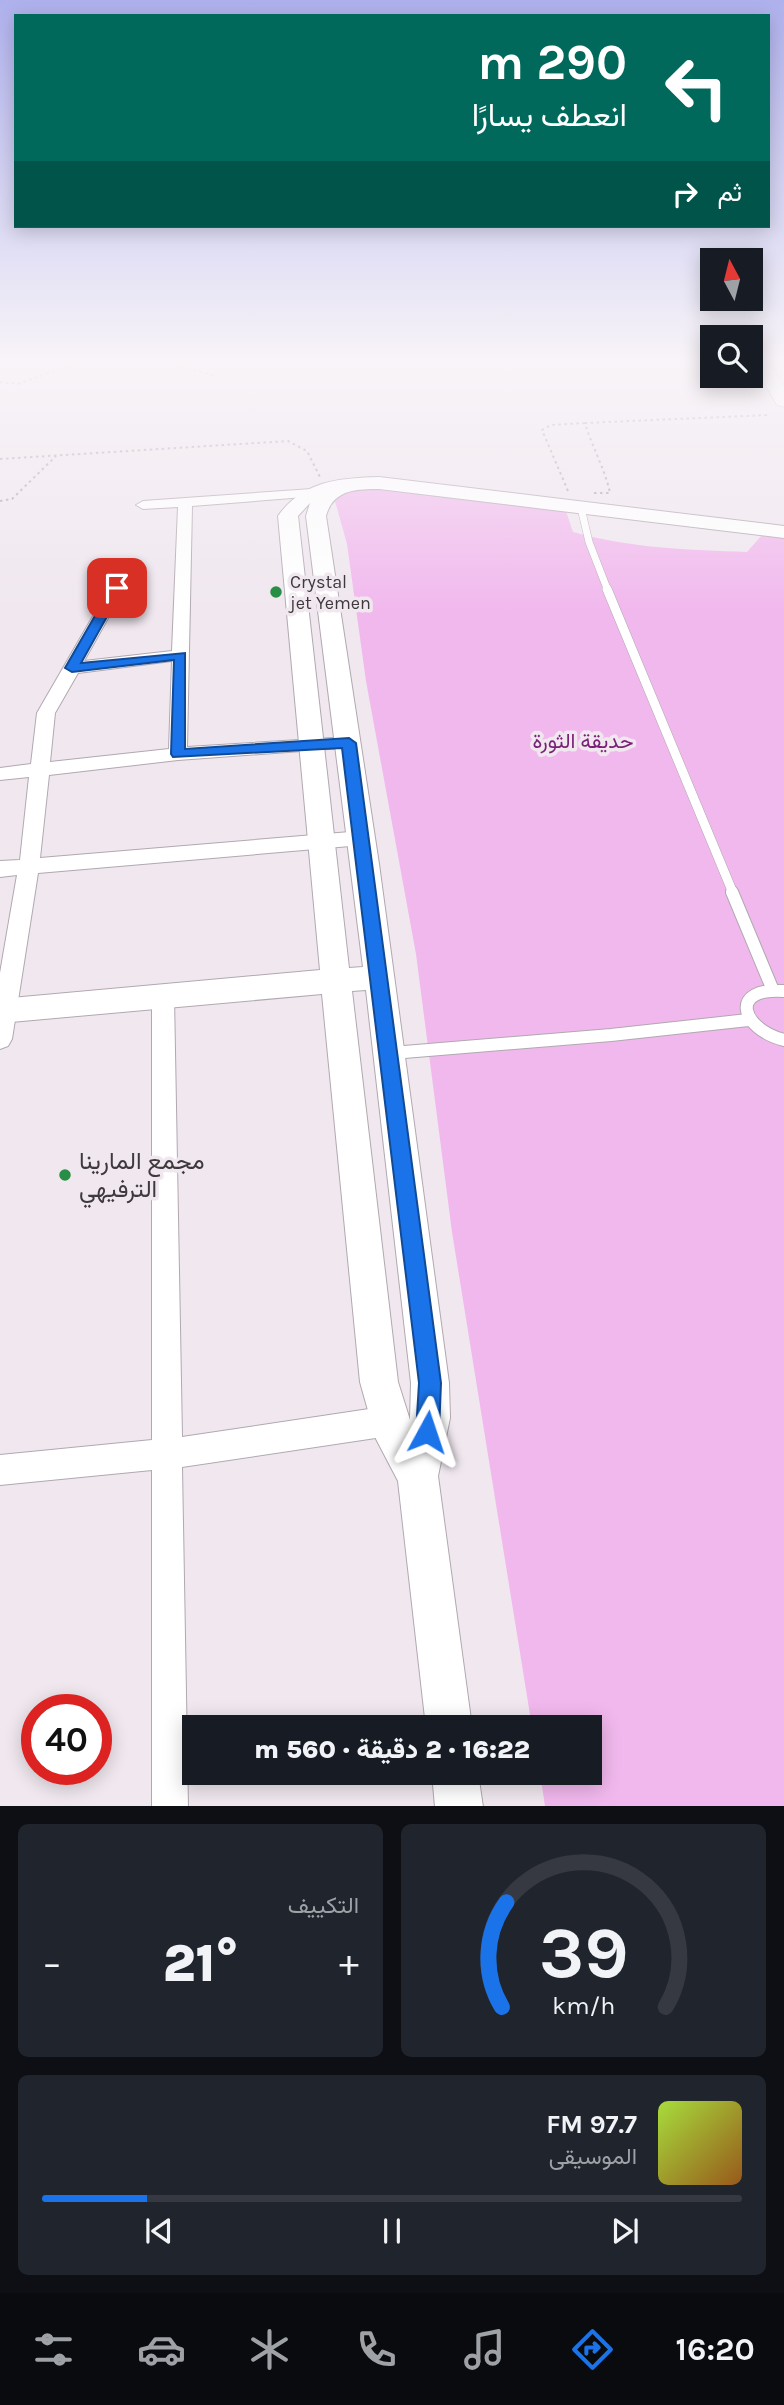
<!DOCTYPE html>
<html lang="ar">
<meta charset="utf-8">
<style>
:root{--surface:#171b24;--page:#20242c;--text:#f1f3f6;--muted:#9ea1a6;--line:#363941;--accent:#1a73e8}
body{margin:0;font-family:Karla,Vazirmatn,sans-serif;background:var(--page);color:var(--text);direction:rtl;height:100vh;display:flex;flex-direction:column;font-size:26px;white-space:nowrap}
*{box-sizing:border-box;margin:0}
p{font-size:23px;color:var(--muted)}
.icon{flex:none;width:38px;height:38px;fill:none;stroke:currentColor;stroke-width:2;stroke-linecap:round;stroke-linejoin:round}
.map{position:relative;height:1806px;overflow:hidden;direction:ltr}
.details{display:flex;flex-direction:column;gap:18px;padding:18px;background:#0d0f14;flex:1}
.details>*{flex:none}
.top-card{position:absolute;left:14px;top:14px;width:756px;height:214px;border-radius:0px;box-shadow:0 4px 18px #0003;direction:rtl;background:#00695c;color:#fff;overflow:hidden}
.needle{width:46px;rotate:353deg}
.fabs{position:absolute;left:700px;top:248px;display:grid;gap:14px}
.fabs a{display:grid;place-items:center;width:63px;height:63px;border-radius:0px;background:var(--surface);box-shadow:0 4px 18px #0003;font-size:35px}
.speed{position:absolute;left:21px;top:1694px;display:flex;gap:14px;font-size:35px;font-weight:700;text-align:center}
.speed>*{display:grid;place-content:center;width:91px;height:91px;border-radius:50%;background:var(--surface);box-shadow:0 4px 18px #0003;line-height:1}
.speed .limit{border:10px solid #d22;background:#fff;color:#111}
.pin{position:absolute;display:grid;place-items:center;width:60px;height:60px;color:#fff;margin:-30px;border-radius:14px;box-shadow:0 4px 10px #0006}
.me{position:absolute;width:77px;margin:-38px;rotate:5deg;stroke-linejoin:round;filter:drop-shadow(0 0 5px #0008)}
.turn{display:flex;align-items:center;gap:24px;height:147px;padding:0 28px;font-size:32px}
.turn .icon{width:91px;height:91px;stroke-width:2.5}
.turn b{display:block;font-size:49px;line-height:60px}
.then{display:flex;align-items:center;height:66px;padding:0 28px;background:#0003;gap:14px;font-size:26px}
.big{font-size:52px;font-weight:800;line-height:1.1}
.details .widget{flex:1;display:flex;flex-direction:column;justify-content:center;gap:10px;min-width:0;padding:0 24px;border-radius:10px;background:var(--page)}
.details .dial{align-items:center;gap:0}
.dial svg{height:182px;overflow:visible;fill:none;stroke:var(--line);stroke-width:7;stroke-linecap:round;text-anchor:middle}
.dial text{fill:var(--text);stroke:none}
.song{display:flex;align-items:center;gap:21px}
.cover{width:84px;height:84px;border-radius:10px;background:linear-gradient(135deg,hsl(80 70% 55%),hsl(30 70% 35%))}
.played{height:7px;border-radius:4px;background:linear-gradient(90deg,var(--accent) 15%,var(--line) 15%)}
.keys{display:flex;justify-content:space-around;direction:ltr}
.heat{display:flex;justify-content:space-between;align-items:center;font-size:38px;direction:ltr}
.details .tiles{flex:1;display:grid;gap:18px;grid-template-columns:1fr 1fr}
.widget:last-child{grid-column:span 2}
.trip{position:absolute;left:182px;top:1715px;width:420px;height:70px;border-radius:0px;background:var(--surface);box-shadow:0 4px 18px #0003;font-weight:800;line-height:70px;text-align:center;direction:rtl}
.menu{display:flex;height:112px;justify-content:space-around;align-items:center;background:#090b0e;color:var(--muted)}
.menu .icon{width:49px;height:49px}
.menu .selected{color:var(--accent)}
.menu b{font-size:32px;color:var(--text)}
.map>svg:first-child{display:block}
</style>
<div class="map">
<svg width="784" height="1807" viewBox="0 0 784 1807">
<rect width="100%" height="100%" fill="#f0e7ef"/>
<!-- green -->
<path fill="#f1b8ed" d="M 375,486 L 566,511 L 573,532 C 628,548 690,550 747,552 L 762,535 L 784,537 L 784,1806 L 545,1806 L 540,1773 L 590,1773 L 590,1727 L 532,1727 L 452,1232 L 416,954 L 366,681 L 347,544 L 335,501 L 349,488 Z"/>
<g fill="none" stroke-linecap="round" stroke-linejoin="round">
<!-- lane-far2 casing -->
<g stroke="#b1a8b0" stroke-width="8">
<path id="lane-far2" d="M 581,508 L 589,542 L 608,591"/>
</g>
<!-- lane-far1 casing -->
<g stroke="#b1a8b0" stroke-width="10">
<path id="lane-far1" d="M 607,589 L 733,893"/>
</g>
<!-- lane casing -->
<g stroke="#b1a8b0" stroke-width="14">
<path id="lane" d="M 732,892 L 772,988
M 784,991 C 728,987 741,1029 784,1040
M 392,1053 L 611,1035 L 748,1020"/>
</g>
<!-- street casing -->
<g stroke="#b1a8b0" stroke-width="2">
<path id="street" d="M 312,489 L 319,493 L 317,496 L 192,506 L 187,747 L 349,737 L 356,739 L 358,743 L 356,747 L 178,760 L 49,775 L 40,858 L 362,831 L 369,833 L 372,838 L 369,843 L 362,845 L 38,873 L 12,1039 L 8,1046 L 0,1049 L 0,973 L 17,875 L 0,877 L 0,861 L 20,860 L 29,777 L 0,780 L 0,768 L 31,764 L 37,713 L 111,585 L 123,585 L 125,588 L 84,661 L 172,651 L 178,507 L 143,509 L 136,505 L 143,501 ZM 172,661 L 169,749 L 50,762 L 55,713 L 78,673 Z
M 163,987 L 171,990 L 174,996 L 182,1437 L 389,1406 L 399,1411 L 404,1421 L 399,1431 L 389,1436 L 182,1467 L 188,1807 L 152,1807 L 152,1470 L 0,1485 L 0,1455 L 152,1440 L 152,996 L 155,990 Z"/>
</g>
<!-- secondary casing -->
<g stroke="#b1a8b0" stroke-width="2">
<path id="secondary" d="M 379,477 L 784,526 L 784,538 L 379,489 C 355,489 333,490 326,516 L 379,864 L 449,1383 L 450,1418 L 438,1476 L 472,1727 L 426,1727 L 398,1481 L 376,1439 L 360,1382 L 322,994 L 0,1023 L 0,999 L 320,970 L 278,516 C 303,481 339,478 379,477 ZM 310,503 L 306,516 L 363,967 L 349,968 L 298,516 ZM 366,990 L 411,1383 L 410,1420 L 398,1382 L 352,991 Z
M 432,1773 L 478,1773 L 483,1807 L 435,1807 Z"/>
</g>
<!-- primary casing -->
<g stroke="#b1a8b0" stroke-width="1">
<path id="primary" d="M 751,359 L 766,359 L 784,386 L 784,407 L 777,405 Z"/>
</g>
<!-- path -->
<path stroke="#afa8ae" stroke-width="2" stroke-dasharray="2.5 3.5" stroke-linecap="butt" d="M 153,359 L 213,375 L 211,379
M 0,382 L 18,384 L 88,359
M 0,459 L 288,441 L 307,451 L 320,477
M 568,491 L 542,430 L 551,425 L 585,423
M 594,493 L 610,493 C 605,469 592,447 585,423 L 768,415
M 0,501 L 12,499 L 56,456"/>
<!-- lane-far2 -->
<use href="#lane-far2" stroke="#fff" stroke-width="7"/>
<!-- lane-far1 -->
<use href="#lane-far1" stroke="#fff" stroke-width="9"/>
<!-- lane -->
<use href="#lane" stroke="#fff" stroke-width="12"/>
<!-- street -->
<use href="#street" fill="#fff" fill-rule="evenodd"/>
<!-- secondary -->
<use href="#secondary" fill="#fff" fill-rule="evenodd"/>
<!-- primary -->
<use href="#primary" fill="#fff" fill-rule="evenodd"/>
</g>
<!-- sky -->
<linearGradient id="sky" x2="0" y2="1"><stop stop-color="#afb1ed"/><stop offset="0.59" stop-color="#f8f4f8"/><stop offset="1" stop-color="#f8f4f8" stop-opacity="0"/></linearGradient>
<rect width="784" height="612" fill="url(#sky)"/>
<!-- route -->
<path fill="#1a73e8" stroke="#114b97" stroke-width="2" d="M 117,584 L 123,588 L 81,663 L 185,653 L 185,749 L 349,738 L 356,743 L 441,1383 L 439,1432 L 435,1440 L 427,1444 L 419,1440 L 416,1432 L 419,1383 L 342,748 L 173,757 L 171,754 L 174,660 L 72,672 L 65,668 L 111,588 Z"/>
<!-- markers -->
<g fill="#278e45" stroke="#f0e7ef" stroke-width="2.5">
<circle cx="276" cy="592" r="7"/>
<circle cx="65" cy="1175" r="7"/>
</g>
<g text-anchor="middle" stroke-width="7" stroke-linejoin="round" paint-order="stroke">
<!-- far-poi labels -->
<g font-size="18" fill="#3d393c" stroke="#f0e7ef" text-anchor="start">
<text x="290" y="588">Crystal<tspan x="290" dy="21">jet Yemen</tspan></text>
</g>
<!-- park labels -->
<g font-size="21" fill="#781f77" stroke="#f0e7ef">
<text x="583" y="748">حديقة الثورة</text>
</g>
<!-- near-poi labels -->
<g font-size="24" fill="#3d393c" stroke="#f0e7ef" text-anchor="start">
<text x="79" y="1169">مجمع المارينا<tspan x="79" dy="28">الترفيهي</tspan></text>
</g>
</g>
</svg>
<div class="fabs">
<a><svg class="needle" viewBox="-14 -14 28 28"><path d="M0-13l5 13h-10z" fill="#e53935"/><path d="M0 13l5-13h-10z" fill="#9ea1a6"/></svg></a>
<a><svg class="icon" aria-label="search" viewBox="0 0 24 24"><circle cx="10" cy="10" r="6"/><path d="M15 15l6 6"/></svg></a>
</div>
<div class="speed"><div class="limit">40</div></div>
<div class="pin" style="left:117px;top:588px;background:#d93025"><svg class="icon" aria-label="arrive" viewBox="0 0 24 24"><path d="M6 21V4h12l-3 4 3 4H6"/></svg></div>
<svg class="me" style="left:427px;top:1432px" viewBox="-20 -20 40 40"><path d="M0-17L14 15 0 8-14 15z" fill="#1a73e8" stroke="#fff" stroke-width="4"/></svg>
<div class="trip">16:22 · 2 دقيقة · 560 m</div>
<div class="top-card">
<div class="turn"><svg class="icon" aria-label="left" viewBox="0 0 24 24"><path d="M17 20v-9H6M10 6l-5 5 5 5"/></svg><div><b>290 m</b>انعطف يسارًا</div></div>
<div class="then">ثم<svg class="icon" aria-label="right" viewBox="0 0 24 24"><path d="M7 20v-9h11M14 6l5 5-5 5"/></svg></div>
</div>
</div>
<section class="details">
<div class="tiles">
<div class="widget dial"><svg viewBox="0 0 100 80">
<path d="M14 69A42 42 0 1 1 86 69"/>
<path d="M14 69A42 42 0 0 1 16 23" stroke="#1a73e8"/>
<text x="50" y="56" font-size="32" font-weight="700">39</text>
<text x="50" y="72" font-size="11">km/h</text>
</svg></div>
<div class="widget"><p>التكييف</p>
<div class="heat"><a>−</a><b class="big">21°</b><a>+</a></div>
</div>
<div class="widget">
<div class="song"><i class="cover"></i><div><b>97.7 FM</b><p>الموسيقى</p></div></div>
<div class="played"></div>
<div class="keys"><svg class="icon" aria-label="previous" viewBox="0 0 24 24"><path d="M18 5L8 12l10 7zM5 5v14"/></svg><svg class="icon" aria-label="pause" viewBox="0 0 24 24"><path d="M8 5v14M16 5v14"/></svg><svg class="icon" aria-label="next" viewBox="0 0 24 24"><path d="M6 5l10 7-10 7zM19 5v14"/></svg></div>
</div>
</div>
</section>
<nav class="menu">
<b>16:20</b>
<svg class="icon selected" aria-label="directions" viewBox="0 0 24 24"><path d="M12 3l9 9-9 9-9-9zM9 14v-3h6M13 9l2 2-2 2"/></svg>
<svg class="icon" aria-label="music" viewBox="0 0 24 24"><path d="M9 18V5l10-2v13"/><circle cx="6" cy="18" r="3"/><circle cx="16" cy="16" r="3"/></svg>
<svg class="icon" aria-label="phone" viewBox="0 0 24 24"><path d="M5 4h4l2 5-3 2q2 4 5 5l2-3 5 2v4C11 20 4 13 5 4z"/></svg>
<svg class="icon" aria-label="climate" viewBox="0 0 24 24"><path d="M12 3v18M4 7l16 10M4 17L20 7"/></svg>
<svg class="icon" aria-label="car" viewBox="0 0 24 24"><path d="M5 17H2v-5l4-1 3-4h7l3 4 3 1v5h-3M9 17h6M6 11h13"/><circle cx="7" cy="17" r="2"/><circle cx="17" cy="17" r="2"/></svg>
<svg class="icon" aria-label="filters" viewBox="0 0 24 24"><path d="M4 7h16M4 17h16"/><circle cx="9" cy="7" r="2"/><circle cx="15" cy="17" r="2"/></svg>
</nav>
